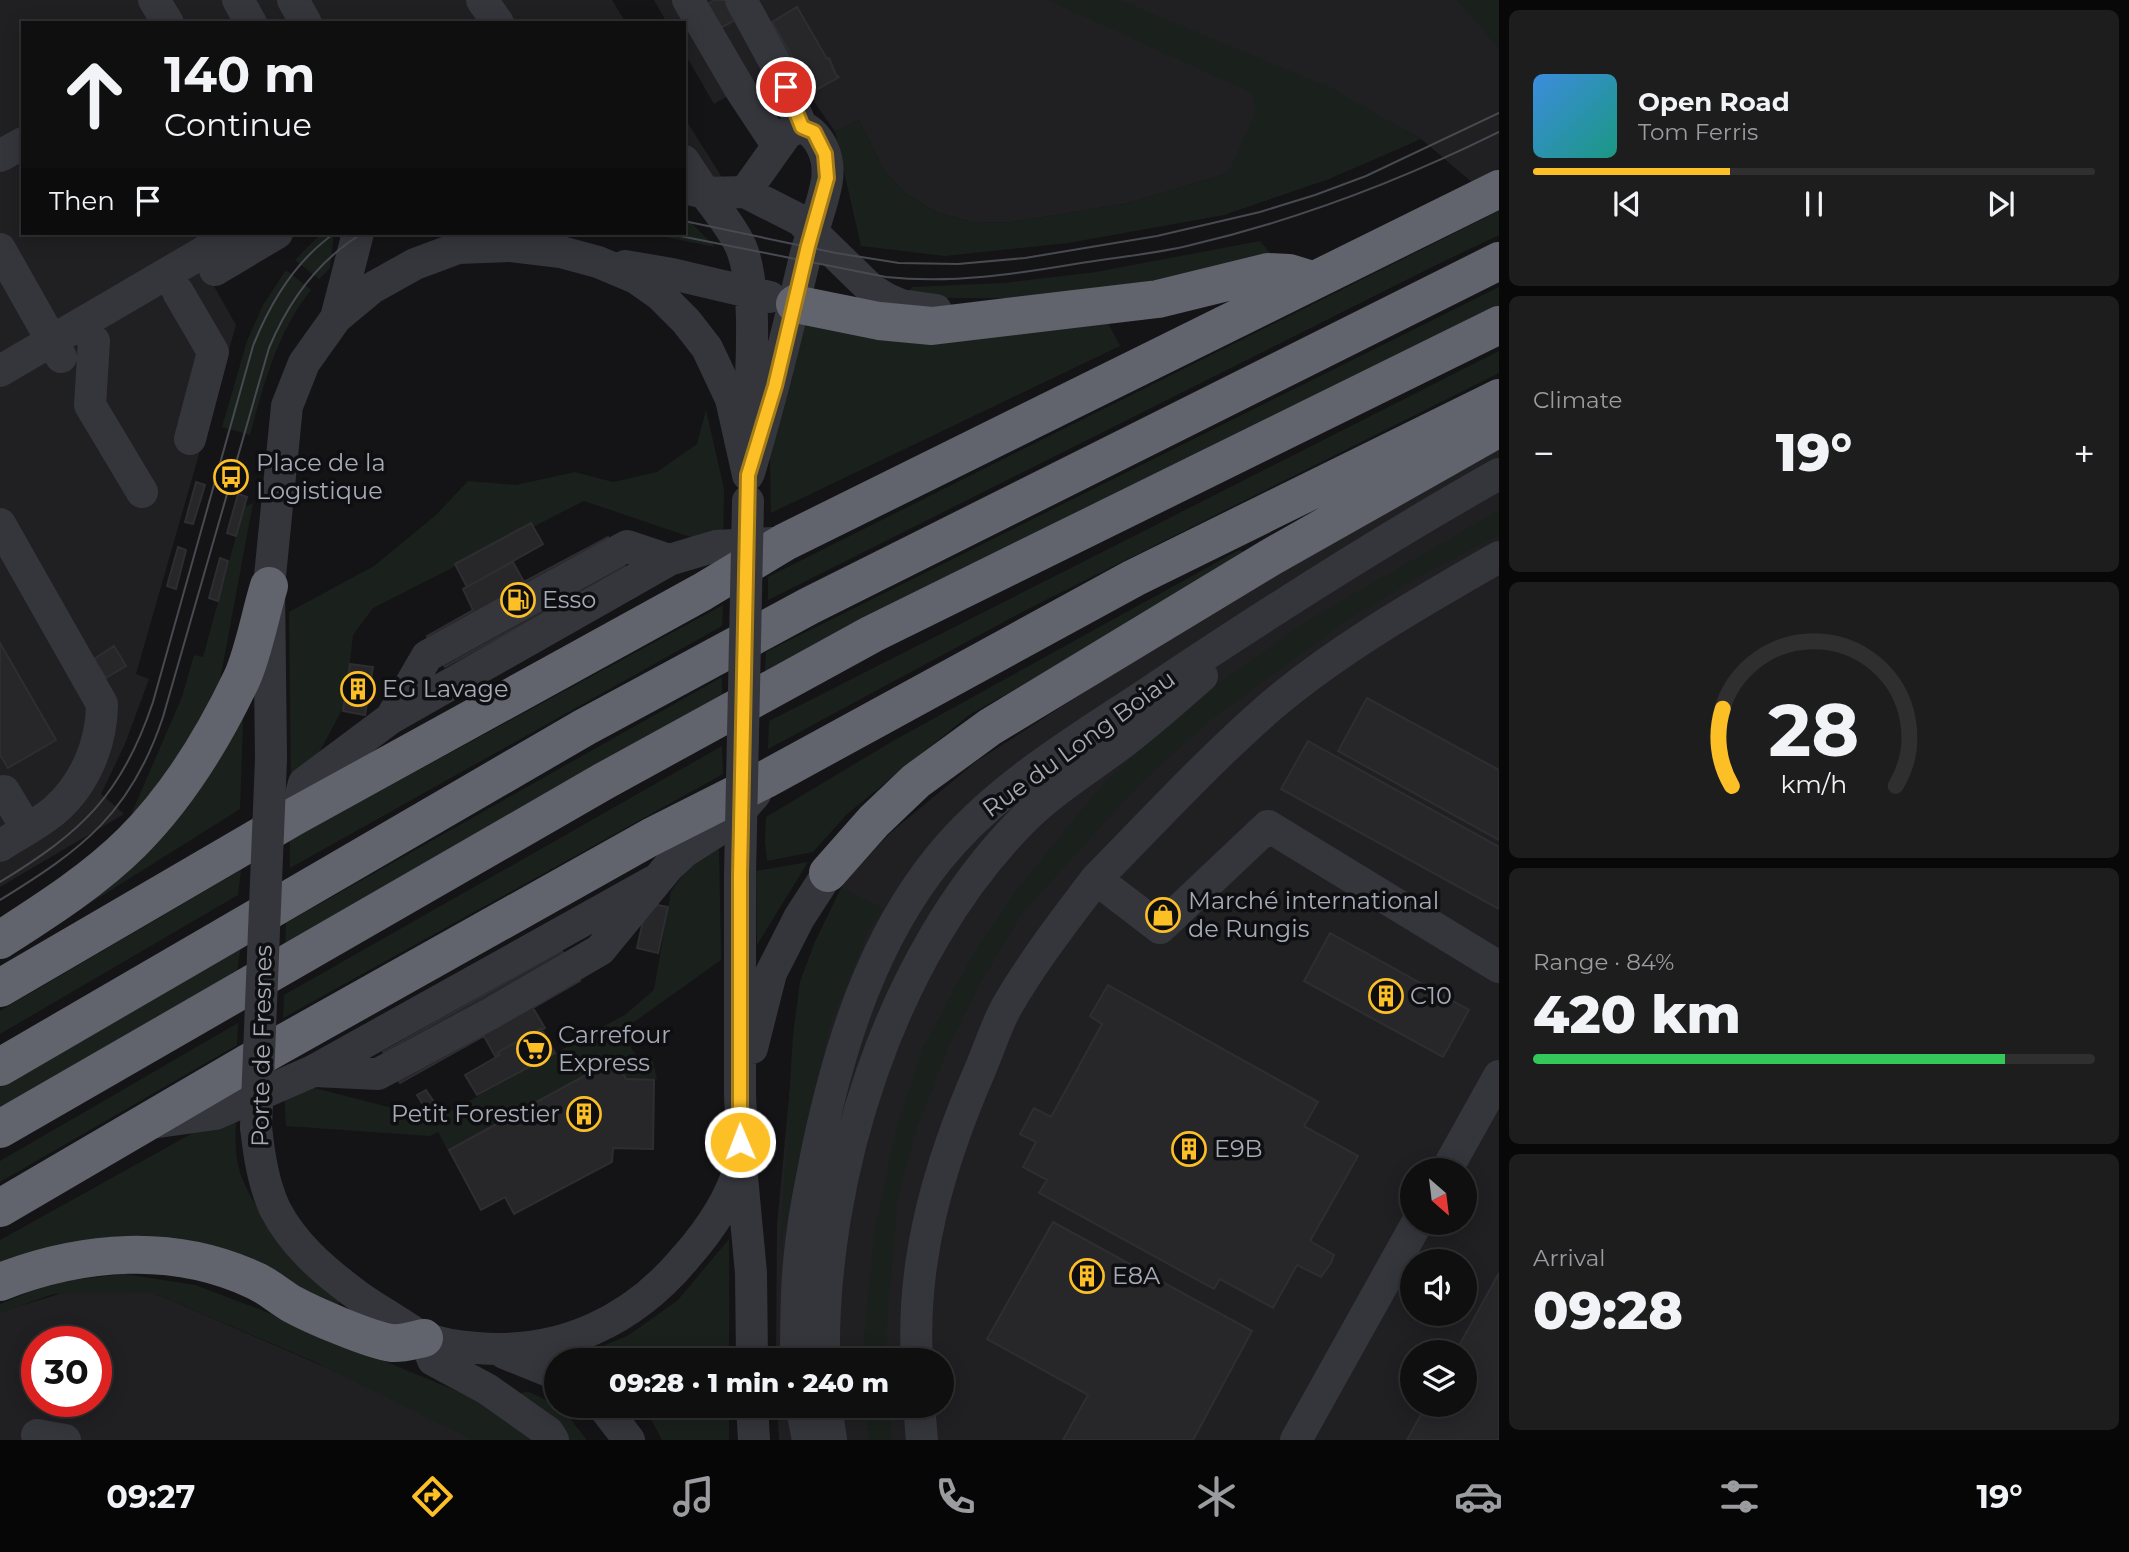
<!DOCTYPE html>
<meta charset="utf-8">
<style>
:root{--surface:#0f0f10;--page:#1d1d1e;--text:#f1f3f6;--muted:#9b9c9f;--line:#2f2f30;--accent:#fcbf26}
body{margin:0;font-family:Montserrat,sans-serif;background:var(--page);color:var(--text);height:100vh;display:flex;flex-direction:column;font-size:26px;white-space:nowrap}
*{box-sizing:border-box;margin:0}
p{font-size:23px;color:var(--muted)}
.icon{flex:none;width:38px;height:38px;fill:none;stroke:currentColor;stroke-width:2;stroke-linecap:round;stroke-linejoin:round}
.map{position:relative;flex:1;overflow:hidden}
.sheet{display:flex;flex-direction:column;gap:10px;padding:10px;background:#080809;width:630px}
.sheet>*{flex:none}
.banner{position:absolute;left:21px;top:21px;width:665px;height:214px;border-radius:0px;box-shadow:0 4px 18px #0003,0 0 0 2px var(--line);background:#0f0f10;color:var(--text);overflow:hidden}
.needle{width:46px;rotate:152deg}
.controls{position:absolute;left:1400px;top:1158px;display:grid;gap:14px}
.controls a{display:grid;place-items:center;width:77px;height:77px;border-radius:50%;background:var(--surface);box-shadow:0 4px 18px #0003,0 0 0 2px var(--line);font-size:35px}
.speed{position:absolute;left:21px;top:1326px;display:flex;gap:14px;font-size:35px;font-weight:700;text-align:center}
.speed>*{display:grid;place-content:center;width:91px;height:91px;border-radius:50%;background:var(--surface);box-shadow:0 4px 18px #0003,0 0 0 2px var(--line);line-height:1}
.speed .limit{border:10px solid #d22;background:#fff;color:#111}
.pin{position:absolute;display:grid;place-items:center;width:60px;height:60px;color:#fff;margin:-30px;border:4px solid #fff;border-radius:50%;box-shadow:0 2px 7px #0007}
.me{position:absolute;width:77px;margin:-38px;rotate:359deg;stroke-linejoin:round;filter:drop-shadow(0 0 5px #0008)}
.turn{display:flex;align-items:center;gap:24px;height:147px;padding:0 28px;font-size:32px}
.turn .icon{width:91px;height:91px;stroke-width:2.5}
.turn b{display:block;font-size:49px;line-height:60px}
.then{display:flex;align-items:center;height:66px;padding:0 28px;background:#0003;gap:14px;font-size:26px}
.big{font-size:52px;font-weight:800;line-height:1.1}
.sheet .card{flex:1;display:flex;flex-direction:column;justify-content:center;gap:10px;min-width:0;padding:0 24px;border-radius:10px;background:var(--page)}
.sheet .dial{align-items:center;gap:0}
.dial svg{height:182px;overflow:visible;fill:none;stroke:var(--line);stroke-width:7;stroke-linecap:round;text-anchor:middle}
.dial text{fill:var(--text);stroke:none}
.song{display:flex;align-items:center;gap:21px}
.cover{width:84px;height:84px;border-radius:10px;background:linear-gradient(135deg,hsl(210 70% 55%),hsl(170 70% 35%))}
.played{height:7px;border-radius:4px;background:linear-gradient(90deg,var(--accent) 35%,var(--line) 35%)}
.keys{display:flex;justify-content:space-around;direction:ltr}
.heat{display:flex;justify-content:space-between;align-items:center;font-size:38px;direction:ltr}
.charge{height:10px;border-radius:5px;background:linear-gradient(90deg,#34c759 84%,var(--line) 0)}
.trip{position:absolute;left:544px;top:1348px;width:410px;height:70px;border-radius:35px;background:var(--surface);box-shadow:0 4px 18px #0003,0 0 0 2px var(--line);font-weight:800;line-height:70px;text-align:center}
.tab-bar{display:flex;height:112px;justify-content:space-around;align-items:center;background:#060606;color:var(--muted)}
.tab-bar .icon{width:49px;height:49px}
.tab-bar .active{color:var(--accent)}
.tab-bar b{font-size:32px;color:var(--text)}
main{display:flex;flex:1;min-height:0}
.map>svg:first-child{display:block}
</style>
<main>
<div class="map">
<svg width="1499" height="1440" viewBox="0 0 1499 1440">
<rect width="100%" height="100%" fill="#141416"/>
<!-- built -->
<path fill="#202023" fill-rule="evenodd" d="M 0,0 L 612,0 L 626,23 L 23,23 L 23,233 L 298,233 L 211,281 L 236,325 L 136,674 L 149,679 L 125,744 L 101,794 L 124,814 L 0,887 Z
M 654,0 L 1499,0 L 1499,205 L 1421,139 L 1397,126 L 1329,143 L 1125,204 L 1012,222 L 975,223 L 936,212 L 903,192 L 883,169 L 859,120 L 835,132 L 787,62 L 714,104 L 684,52 L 684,23 L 667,23 Z
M 684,117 L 723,179 L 684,192 Z
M 1499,440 L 1499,1440 L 779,1440 L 777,1405 L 942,1405 L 942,1360 L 776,1360 L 777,1225 L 800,982 L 815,942 L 844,883 L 890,833 L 977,761 L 1327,536 ZM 1412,1171 L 1465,1171 L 1465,1223 L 1412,1223 ZM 1412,1262 L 1465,1262 L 1465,1314 L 1412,1314 ZM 1412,1353 L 1465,1353 L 1465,1405 L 1412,1405 Z
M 66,1292 L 154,1293 L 493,1440 L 0,1440 L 0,1312 ZM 37,1342 L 96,1342 L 96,1402 L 37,1402 Z"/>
<!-- green -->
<path fill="#1a211c" d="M 1047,0 L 1120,0 L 1331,88 L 1421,139 L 1329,179 L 1224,215 L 1068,243 L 945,256 L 861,246 L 835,132 L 859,120 L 883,169 L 903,192 L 936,212 L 975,223 L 1012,222 L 1125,204 L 1228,173 L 1255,114 L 1252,93 Z
M 1457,0 L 1499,0 L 1499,49 Z
M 1499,211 L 1499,235 L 1434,266 L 768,600 L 768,577 Z
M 684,215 L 715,247 L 645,233 L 684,233 Z
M 322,233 L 334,233 L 330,268 L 319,279 L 295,260 Z
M 1260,241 L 1271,254 L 1151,289 L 1008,298 L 927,298 L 906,295 L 912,287 L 1004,283 L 1096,272 Z
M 286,270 L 311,290 C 277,332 264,384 250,435 L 222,427 L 247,341 L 263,305 Z
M 1499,287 L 1499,306 L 765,673 L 766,652 Z
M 803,315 L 1107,321 L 1120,346 L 771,513 L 770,457 Z
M 1499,351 L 1499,373 L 1022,612 L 768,749 L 769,721 Z
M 706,410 L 724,489 L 723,548 L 584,501 L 373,608 L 353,635 L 345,704 L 320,751 L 291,781 L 289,612 L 374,566 L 436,515 L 468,481 L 516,485 L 575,472 L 613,482 L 657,472 L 697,444 Z
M 253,503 L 215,707 L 124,831 L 182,697 L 194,655 L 203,657 L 244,507 Z
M 1499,510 L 1499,535 L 1424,574 L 1343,623 L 1207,723 L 1140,784 L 1023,912 L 984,977 L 949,1046 L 916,1131 L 898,1198 L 884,1360 L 864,1360 L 864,1335 L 874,1233 L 897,1126 L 922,1049 L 976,949 L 1015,892 L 1103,784 L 1201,695 L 1312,618 Z
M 1239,550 L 1253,555 L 969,715 L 847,814 L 813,852 L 767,861 L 765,840 L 766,817 L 893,741 Z
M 723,605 L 722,626 L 290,868 L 290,840 Z
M 722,677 L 722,697 L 285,946 L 286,923 Z
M 244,697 L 240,809 L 30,941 Z
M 722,746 L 723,774 L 283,1018 L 284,995 Z
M 719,847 L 721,960 L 620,1032 L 639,1059 L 652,1058 L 657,1079 L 626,1079 L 616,1061 L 448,1151 L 438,1132 L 430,1136 L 286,1126 L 284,1087 L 303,1085 L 423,1116 L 451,1111 L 626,1014 L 654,990 L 671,891 L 688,868 Z
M 808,862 L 757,945 L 756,871 Z
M 241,870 L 238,895 L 0,1034 L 0,1011 Z
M 841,888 L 883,908 L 869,929 L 829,1028 L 780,1249 L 793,1035 L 800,982 L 815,942 Z
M 241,946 L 237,971 L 0,1110 L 0,1087 Z
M 238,1023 L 237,1045 L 0,1182 L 0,1161 Z
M 236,1109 C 236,1123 235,1138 236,1152 C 240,1209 305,1259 343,1297 L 338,1305 L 260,1270 L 0,1267 L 0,1240 Z
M 729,1239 L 729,1360 L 592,1360 L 584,1354 L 629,1335 L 678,1300 Z
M 124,1274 L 195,1285 L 259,1309 L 483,1402 L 538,1440 L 472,1440 L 315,1362 L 154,1293 L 53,1294 L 0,1313 L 0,1304 L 54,1282 Z
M 529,1392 L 561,1407 L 587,1440 L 568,1440 L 539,1406 L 520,1393 Z
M 642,1405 L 729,1405 L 729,1440 L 662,1440 L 649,1415 Z
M 866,1405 L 888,1405 L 892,1440 L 868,1440 Z"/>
<!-- building -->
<path fill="#27272a" stroke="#2e2e32" stroke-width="2" d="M 715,0 L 728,0 L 739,18 L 717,30 L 703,7 Z
M 797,7 L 827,59 L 829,58 L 836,75 L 839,77 L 809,94 L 802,77 L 800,78 L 799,75 L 802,74 L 772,22 Z
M 196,482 L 205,485 L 193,524 L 185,522 Z
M 238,494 L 247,497 L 236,536 L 227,533 Z
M 531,523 L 543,544 L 467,587 L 455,564 Z
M 608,537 L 625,568 L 445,667 L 427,636 L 473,610 L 463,589 L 513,562 L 524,582 Z
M 178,547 L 186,550 L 176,589 L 167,586 Z
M 220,558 L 228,561 L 218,601 L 209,598 Z
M 0,643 L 56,740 L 8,768 L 0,755 Z
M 114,646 L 126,666 L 106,678 L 94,659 Z
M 350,664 L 373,667 L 365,715 L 343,711 Z
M 1367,698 L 1499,770 L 1499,840 L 1338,751 Z
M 1308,741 L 1499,847 L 1499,909 L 1281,789 Z
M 647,903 L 668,907 L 658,953 L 637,948 Z
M 1330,933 L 1469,1010 L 1443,1057 L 1304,981 Z
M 562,951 L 580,981 L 533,1008 L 545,1028 L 498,1052 L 499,1054 L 495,1056 L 484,1036 L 400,1083 L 383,1052 Z
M 1108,985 L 1318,1102 L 1304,1126 L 1358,1156 L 1310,1241 L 1334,1255 L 1331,1263 L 1321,1277 L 1297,1265 L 1273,1308 L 1220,1279 L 1214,1289 L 1039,1193 L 1047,1180 L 1023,1167 L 1036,1142 L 1020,1134 L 1034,1108 L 1051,1117 L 1102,1024 L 1090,1016 Z
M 541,1028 L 555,1053 L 477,1095 L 465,1075 L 500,1055 L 498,1052 Z
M 615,1059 L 626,1079 L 654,1080 L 653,1149 L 613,1148 L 612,1162 L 514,1214 L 505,1197 L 481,1210 L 449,1150 Z
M 426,1090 L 438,1108 L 429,1114 L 417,1095 Z
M 1053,1222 L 1252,1331 L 1193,1440 L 1063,1440 L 1088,1395 L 987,1339 Z
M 1499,1273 L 1499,1440 L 1407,1440 L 1426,1405 L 1465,1405 L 1465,1353 L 1455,1353 Z"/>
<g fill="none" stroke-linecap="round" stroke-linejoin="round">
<!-- minor -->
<path stroke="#35363c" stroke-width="32" d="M 154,0 L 168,23
M 238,0 L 251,23
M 293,0 L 306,23
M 482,0 L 498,23
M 688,0 L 740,89 L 777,145
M 741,0 L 778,68 L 801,126
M 0,156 L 23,143
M 684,161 L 705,193 L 745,192 L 800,220 L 871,289 L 887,299 L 901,305 L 936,310
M 688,189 L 705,193 C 717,210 732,227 741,247 C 759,290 750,381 749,430
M 745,192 L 787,133 L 801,126 C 821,135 830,158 827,180 C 823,205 812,231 805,257 C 788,330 770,402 749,473
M 0,249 L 61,357
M 625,266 L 672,274 L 770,297
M 215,270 L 277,233
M 178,292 L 213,352 L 190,439
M 336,318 L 358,233
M 94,341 L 90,405 L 142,492
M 0,371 L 236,233
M 0,524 L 102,704 C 102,743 85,784 55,810 C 39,824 18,834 0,846
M 391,718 L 427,656 L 627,546 L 669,560
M 271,759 L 269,586 L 287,406 L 304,363 L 336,318 L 372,288 L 415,264 L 458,248 L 511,246 L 561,252 L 598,262 L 636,278 L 660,295 L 686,321 L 707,348 L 731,399 L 748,475
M 4,791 L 27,829
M 295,816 L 304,783 L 391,718 L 669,560 L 716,546 L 773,543
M 1096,879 C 1153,821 1209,760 1271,706 C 1341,647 1421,602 1499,557
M 752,1048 L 771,973 L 799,918 L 828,873
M 315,1071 L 378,1074 L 490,1014 L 600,950 L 668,867 L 684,852 L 731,822 L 755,794
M 151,1123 L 215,1114 L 313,1071 L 654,881
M 256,1127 C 259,1154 263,1183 275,1209 C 293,1244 323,1270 354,1293 C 368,1304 383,1312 398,1322 C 407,1327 416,1335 425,1338 C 441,1344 460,1347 477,1348 C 561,1355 633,1321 686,1257 C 709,1231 730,1200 740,1166 C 745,1150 740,1111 740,1092 C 740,1020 740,948 740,875
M 741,1166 L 751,1273 L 752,1360
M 1446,1171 L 1499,1076
M 424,1338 L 433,1360 L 487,1389 L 548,1432 L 553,1440
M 504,1353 L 556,1374
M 796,1360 C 796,1331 796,1303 798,1275 C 801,1230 810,1186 819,1142 C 841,1041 873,940 938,859 C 994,789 1074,742 1148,693 C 1263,616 1378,542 1499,474
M 824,1360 C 821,1176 890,955 1021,822 C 1049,793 1085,771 1117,747 C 1147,725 1174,700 1202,676
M 917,1360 C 911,1259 940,1162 980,1070 C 989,1049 996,1026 1007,1006 C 1033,961 1065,920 1096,879 L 1160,928 L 1268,826 L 1499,967
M 602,1405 L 629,1440
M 752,1405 L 754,1440
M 801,1405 L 808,1440
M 826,1405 L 831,1440
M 919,1405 L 922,1440
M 39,1440 L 37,1435 L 65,1440
M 1296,1440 L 1417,1223"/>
<!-- highway -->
<path stroke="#61636d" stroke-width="38" d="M 795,304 L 879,321 L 932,326 L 1158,299 L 1268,272 L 1289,273 L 1312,280
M 828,873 L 874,821 L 916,781 L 990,727 L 1271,557 L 1499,428
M 0,940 C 45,911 94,880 132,842 C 178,796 214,737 242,678 C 254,651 260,615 269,586
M 0,988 L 295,816 L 702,592 L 785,542 L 1499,189
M 0,1067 L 585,727 L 809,606 L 1499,261
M 0,1129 L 604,781 L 872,634 L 1499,325
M 0,1208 L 248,1063 L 651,837 L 766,779 L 1134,578 L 1499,398
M 0,1282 C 82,1250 174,1242 256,1281 C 269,1287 280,1297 292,1304 C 312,1315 370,1340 392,1343 C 402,1344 414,1340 424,1338"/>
<!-- tram -->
<path stroke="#484a51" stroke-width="2" d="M 684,221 L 836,253 L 899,263 L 958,264 L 1025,258 L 1157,236 L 1260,212 L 1315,195 L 1366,176 L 1499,113
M 665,233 L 886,277 C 952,284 1016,274 1081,263 C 1118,257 1155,254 1191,245 C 1298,220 1400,181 1499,132
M 0,882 C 82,832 122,795 153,702 L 253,346 C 270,303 296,260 335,233
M 0,900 C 83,849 131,813 163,717 L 269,348 C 289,300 318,260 363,233"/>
<!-- minor-bridge -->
<path stroke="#35363c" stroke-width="32" d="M 740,875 L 748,501
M 256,1127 L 271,759"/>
</g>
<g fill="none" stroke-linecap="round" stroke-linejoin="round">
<!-- route casing -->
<g stroke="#a47c19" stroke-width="18">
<path id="route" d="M 740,1142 L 740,875 L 748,475 L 775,386 L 808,246 L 827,178 L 825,154 L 814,132 L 802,127 L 786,87"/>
</g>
<!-- route -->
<use href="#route" stroke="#fcbf26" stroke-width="12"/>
</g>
<!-- icons -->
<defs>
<g id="bus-ring" transform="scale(1.75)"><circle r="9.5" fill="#0f0f11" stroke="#fcbf26" stroke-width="1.5"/><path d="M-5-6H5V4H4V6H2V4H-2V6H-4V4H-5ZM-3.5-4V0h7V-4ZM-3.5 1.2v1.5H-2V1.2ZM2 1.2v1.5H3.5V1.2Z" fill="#fcbf26"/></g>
<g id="fuel-ring" transform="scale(1.75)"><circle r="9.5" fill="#0f0f11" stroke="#fcbf26" stroke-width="1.5"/><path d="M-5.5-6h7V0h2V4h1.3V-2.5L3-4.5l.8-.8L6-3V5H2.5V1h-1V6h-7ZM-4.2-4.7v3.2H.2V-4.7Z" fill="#fcbf26"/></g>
<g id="building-ring" transform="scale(1.75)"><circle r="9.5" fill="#0f0f11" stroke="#fcbf26" stroke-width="1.5"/><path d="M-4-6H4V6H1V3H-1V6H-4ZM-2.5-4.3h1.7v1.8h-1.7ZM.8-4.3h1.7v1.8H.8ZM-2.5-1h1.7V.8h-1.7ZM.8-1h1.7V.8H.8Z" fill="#fcbf26"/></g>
<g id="shop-ring" transform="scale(1.75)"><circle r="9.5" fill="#0f0f11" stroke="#fcbf26" stroke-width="1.5"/><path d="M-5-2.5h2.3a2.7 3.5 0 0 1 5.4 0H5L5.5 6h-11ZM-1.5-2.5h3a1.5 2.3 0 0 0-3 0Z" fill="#fcbf26"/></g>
<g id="supermarket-ring" transform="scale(1.75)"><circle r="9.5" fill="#0f0f11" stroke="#fcbf26" stroke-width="1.5"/><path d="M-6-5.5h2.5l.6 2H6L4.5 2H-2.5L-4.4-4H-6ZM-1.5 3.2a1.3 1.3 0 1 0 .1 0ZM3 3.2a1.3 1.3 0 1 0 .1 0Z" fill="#fcbf26"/></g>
</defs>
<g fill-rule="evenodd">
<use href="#bus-ring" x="231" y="477"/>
<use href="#fuel-ring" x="518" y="600"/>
<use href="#building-ring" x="358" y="689"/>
<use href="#shop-ring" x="1163" y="915"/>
<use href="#building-ring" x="1386" y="996"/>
<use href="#supermarket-ring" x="534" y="1049"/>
<use href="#building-ring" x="584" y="1114"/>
<use href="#building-ring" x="1189" y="1149"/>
<use href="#building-ring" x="1087" y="1276"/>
</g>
<g text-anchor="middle" stroke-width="7" stroke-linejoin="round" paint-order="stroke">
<!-- poi labels -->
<g font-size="24" fill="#a5aab7" stroke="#0f0f11" text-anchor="start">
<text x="256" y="471">Place de la<tspan x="256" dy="28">Logistique</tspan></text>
<text x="542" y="608">Esso</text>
<text x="382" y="697">EG Lavage</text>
<text x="1188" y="909">Marché international<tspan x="1188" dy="28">de Rungis</tspan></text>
<text x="1410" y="1004">C10</text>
<text x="558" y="1043">Carrefour<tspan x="558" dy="28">Express</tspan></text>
<text x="560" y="1122" text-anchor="end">Petit Forestier</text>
<text x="1214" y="1157">E9B</text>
<text x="1112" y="1284">E8A</text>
</g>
<!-- street labels -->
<g font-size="24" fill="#a5aab7" stroke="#0f0f11">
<text transform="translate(1079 744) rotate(-36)" y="8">Rue du Long Boiau</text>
<text transform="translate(262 1046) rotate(-89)" y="8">Porte de Fresnes</text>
</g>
</g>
</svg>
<div class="controls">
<a><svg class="needle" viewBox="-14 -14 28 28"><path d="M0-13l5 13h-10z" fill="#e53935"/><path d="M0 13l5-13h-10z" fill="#9b9c9f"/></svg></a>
<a><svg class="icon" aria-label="sound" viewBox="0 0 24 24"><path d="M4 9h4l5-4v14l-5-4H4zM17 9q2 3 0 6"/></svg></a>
<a><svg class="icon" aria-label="layers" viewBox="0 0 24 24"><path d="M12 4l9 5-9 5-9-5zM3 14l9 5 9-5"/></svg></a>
</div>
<div class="speed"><div class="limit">30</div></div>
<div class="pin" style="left:786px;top:87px;background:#d93025"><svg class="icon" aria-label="arrive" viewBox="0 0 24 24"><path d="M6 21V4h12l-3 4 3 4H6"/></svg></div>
<svg class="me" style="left:740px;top:1142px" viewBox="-20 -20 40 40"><circle r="17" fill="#fcbf26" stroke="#fff" stroke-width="3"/><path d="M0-11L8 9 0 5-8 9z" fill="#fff"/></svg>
<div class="trip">09:28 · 1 min · 240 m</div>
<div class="banner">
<div class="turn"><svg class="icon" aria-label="ahead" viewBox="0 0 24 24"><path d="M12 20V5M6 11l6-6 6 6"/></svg><div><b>140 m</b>Continue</div></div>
<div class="then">Then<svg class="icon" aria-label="arrive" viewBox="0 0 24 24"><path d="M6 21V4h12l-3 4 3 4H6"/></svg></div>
</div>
</div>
<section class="sheet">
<div class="card">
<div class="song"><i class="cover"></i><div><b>Open Road</b><p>Tom Ferris</p></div></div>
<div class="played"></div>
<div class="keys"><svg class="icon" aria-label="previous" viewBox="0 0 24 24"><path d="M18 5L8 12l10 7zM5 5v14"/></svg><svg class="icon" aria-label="pause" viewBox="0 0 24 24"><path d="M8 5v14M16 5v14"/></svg><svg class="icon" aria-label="next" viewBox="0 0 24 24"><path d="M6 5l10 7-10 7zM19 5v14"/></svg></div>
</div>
<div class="card"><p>Climate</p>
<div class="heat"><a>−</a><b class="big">19°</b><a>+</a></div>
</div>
<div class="card dial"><svg viewBox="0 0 100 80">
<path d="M14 69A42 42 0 1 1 86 69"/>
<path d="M14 69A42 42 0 0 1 10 35" stroke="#fcbf26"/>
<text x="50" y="56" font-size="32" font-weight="700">28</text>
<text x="50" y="72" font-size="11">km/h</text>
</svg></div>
<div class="card"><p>Range · 84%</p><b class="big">420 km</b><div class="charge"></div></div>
<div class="card"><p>Arrival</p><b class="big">09:28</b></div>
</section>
</main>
<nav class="tab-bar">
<b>09:27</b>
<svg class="icon active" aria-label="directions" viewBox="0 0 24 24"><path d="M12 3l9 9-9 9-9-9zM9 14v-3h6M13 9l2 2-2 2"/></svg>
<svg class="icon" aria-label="music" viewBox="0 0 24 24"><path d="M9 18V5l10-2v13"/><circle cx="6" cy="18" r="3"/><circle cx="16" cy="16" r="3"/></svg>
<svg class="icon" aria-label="phone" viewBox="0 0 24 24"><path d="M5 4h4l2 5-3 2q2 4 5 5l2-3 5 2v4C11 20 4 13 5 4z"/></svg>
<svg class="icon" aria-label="climate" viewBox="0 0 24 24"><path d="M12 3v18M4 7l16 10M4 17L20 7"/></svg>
<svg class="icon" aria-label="car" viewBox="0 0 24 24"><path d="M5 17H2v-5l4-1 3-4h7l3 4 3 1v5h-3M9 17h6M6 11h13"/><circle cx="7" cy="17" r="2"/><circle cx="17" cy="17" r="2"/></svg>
<svg class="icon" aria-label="filters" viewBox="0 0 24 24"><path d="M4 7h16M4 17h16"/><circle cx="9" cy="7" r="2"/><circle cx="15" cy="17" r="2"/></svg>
<b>19°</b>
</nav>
